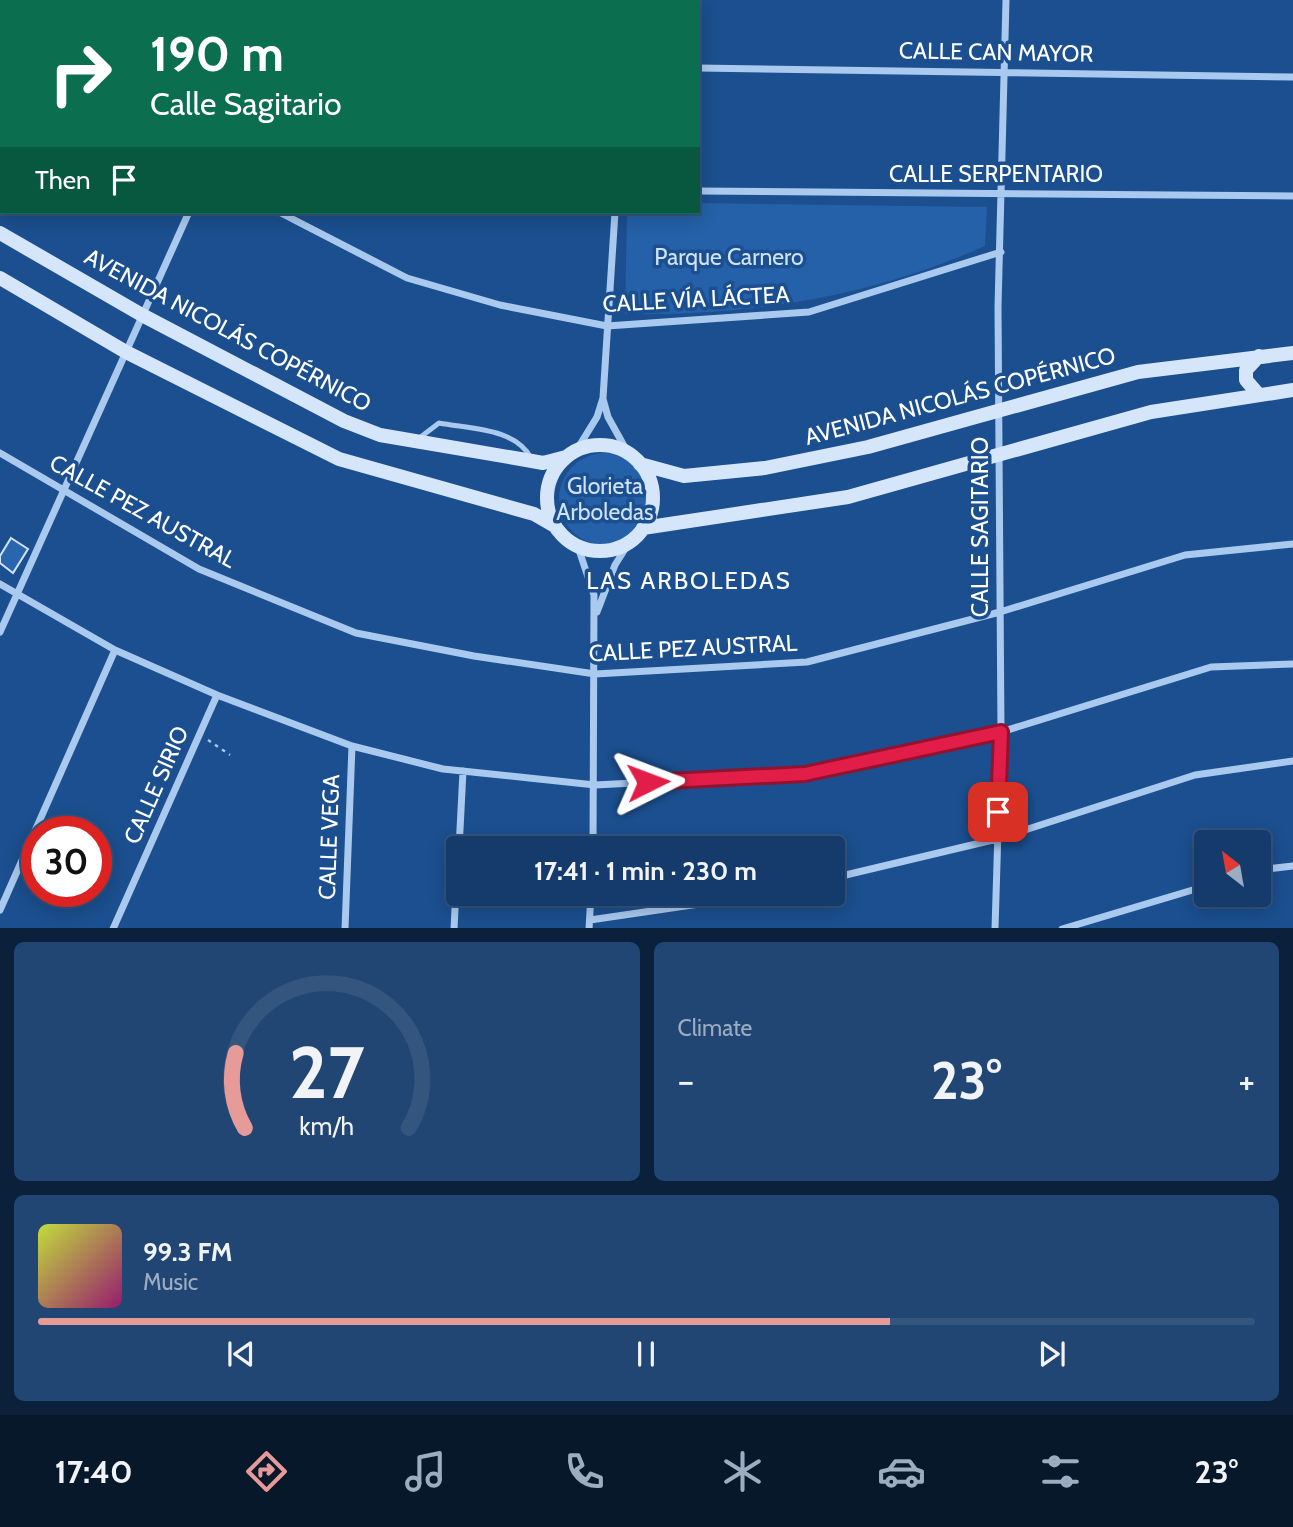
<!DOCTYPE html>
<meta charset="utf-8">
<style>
:root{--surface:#143b6b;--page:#214673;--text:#f1f3f6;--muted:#9dadc1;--line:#33557e;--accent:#e69b98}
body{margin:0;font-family:Cabin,sans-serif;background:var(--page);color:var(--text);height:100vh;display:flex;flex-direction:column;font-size:26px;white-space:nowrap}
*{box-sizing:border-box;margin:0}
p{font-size:23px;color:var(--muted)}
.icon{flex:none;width:38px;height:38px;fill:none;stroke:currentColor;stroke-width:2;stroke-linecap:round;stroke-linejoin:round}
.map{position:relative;height:928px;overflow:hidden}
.sheet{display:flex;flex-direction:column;gap:14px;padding:14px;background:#0b203b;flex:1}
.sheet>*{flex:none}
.banner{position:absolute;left:0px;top:0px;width:700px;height:214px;box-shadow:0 4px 18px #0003,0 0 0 2px var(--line);background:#0b6e4f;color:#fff;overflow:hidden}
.needle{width:46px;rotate:329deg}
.fabs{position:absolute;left:1194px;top:830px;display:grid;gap:14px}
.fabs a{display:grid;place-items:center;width:77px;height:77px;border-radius:7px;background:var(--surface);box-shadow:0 4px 18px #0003,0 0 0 2px var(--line);font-size:35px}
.speed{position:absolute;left:21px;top:816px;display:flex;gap:14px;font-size:35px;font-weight:700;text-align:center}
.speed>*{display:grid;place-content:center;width:91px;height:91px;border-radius:50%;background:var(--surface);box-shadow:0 4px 18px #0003,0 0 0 2px var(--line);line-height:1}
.speed .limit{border:10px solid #d22;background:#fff;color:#111}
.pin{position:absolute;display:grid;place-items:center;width:60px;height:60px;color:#fff;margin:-30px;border-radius:14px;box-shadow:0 4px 10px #0006}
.me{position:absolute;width:77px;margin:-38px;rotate:87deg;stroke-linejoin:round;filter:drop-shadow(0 0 5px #0008)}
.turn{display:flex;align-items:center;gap:24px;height:147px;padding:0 35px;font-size:32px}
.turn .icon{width:91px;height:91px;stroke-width:2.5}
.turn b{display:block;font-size:49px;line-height:60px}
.then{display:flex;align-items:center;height:66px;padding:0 35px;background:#0003;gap:14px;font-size:26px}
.big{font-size:52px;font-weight:700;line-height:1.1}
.sheet .tile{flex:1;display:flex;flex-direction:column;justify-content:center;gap:10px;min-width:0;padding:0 24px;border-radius:10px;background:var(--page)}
.sheet .dial{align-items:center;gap:0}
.dial svg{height:182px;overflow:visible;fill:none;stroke:var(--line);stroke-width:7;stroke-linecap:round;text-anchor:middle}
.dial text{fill:var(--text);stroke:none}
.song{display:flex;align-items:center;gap:21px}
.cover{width:84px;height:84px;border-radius:10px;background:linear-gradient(135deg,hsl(70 70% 55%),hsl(320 70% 35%))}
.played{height:7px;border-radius:4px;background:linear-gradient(90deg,var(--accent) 70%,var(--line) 70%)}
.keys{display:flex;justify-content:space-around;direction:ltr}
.heat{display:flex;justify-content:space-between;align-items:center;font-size:38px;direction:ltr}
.sheet .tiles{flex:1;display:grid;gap:14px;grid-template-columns:1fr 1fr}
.tile:last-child{grid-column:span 2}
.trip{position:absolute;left:446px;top:836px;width:399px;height:70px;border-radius:7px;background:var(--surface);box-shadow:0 4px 18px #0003,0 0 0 2px var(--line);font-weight:700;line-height:70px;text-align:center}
.menu{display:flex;height:112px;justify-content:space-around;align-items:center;background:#08182b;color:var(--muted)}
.menu .icon{width:49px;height:49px}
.menu .selected{color:var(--accent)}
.menu b{font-size:32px;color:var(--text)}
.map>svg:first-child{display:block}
</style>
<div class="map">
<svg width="1293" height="929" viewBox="0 0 1293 929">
<rect width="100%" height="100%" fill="#1b4f8f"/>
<!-- green -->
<path fill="#2461a8" d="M 698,203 L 987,207 L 985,246 C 872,297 749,316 625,314 L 627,212 L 698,212 Z
M559 499a46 46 0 1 1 92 0a46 46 0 1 1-92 0Z"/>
<!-- building -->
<path fill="#2a66ad" stroke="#cfe3fa" stroke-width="2" d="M 11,538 L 28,549 L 13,573 L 0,563 L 0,556 Z"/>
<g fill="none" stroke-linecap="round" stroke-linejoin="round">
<!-- path -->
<path stroke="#a9c9ee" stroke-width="2.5" stroke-dasharray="3.5 5" stroke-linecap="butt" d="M 208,740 L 230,755"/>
<!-- lane -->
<path stroke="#a9c9ee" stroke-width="5" d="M 418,439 L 439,423 C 471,429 515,428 531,458"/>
<!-- street -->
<path stroke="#a9c9ee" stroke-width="7" d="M 148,0 L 151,2
M 366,0 L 369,2
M 610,0 L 610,2
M 282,2 L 282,0
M 0,55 L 2,56
M 698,68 L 1293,77
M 698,191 L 1293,196
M 279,212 L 407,278 L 500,305 L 607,326 L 809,312 L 1001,252
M 603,399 L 608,417 L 628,453
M 576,451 L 597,417 L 603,398 L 615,212
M 0,453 L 199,569 L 356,633 L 474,656 L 595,674 L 807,662 L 1000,612 L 1185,555 L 1293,544
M 578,547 L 594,595 L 593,849
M 0,584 L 115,650 L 217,695 L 352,746 L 443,769 L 595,785 L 805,774 L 1001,732 L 1211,667 L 1293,664
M 597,612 L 615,565 L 630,541
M 0,632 L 189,212
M 459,849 L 463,771
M 1258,870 L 1293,866
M 833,878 L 997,839 L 1195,775 L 1293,761
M 0,910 L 115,650
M 590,920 L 768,894
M 113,929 L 217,695
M 345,929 L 352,746
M 454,929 L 458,850
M 589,929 L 591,894
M 995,929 L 1001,732 L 998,307 L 1006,0
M 1062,929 L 1206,886"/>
<!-- secondary -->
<path stroke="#d6e6fa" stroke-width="14" d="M 0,233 L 142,315 L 344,421 L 380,435 L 532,461 L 543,463 L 566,457
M 0,278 L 126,352 L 339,459 L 534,514 L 553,525
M 1258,394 L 1246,380 L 1246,370 L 1259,356
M547 498a53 53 0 1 1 106 0a53 53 0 1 1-106 0Z
M 640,464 L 684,476 L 765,468 L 868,447 L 1138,372 L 1293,353
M 643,528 L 848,497 L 1151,412 L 1293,390"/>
</g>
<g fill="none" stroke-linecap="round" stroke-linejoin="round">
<!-- route casing -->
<g stroke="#92132f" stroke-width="18">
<path id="route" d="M 648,782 L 805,774 L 1001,732 L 998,812"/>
</g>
<!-- route -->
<use href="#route" stroke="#e11d48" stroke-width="12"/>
</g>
<g text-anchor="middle" stroke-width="7" stroke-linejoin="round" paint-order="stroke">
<!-- street labels -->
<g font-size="23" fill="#fff" stroke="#1b4f8f">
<text transform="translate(996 52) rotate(1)" y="8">CALLE CAN MAYOR</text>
<text x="996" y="182">CALLE SERPENTARIO</text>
<text transform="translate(696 299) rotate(-3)" y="8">CALLE VÍA LÁCTEA</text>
<text transform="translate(228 330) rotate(28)" y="8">AVENIDA NICOLÁS COPÉRNICO</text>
<text transform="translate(960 396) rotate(-15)" y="8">AVENIDA NICOLÁS COPÉRNICO</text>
<text transform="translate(143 511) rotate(29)" y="8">CALLE PEZ AUSTRAL</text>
<text transform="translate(980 527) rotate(-90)" y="8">CALLE SAGITARIO</text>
<text transform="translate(693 648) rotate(-3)" y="8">CALLE PEZ AUSTRAL</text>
<text transform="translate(156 785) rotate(-66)" y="8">CALLE SIRIO</text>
<text transform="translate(329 837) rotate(-88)" y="8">CALLE VEGA</text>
</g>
<!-- park labels -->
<g font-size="23" fill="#cfe3fa" stroke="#1b4f8f">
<text x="729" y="265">Parque Carnero</text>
<text x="605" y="494">Glorieta<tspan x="605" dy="26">Arboledas</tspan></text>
</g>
<!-- neighbourhood labels -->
<g font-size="24" letter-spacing="2" fill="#fff" stroke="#1b4f8f">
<text x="689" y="589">LAS ARBOLEDAS</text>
</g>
</g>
</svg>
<div class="fabs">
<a><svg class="needle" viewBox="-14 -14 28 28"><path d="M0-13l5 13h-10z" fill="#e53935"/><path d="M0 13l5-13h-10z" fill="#9dadc1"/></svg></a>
</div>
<div class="speed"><div class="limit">30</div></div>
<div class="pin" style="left:998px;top:812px;background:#d93025"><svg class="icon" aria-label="arrive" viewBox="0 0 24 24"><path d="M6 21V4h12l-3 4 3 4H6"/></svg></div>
<svg class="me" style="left:648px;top:782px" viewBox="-20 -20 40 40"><path d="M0-17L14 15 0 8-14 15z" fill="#e11d48" stroke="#fff" stroke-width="4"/></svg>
<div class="trip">17:41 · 1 min · 230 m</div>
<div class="banner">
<div class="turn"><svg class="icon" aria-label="right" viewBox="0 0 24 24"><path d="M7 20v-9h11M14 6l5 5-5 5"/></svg><div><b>190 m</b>Calle Sagitario</div></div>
<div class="then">Then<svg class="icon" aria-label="arrive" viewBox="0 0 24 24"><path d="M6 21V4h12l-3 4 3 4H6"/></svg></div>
</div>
</div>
<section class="sheet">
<div class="tiles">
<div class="tile dial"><svg viewBox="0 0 100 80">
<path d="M14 69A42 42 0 1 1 86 69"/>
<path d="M14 69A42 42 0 0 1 10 36" stroke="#e69b98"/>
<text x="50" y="56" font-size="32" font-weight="700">27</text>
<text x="50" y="72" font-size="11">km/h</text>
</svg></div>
<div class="tile"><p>Climate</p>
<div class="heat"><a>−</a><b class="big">23°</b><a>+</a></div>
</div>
<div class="tile">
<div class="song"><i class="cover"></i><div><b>99.3 FM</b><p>Music</p></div></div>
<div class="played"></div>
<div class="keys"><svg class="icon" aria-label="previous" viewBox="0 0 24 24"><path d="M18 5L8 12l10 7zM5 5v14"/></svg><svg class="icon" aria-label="pause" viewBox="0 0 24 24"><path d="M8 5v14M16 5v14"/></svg><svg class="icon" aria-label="next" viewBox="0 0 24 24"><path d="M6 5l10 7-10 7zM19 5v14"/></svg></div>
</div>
</div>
</section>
<nav class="menu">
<b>17:40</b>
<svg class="icon selected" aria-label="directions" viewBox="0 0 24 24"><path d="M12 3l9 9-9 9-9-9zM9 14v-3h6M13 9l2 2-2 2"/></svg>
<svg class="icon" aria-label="music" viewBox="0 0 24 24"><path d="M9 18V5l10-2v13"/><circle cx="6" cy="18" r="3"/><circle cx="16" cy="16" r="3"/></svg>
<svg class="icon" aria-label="phone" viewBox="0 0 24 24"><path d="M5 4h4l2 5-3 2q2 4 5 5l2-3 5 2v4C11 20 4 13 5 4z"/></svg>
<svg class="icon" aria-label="climate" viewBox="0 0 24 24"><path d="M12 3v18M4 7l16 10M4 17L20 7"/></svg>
<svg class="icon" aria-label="car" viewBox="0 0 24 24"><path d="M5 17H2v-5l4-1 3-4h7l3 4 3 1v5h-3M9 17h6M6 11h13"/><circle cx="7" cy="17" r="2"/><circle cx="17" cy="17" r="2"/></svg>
<svg class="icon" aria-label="filters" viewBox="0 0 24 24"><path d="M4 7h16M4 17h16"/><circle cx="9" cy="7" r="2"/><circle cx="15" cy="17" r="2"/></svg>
<b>23°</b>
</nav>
